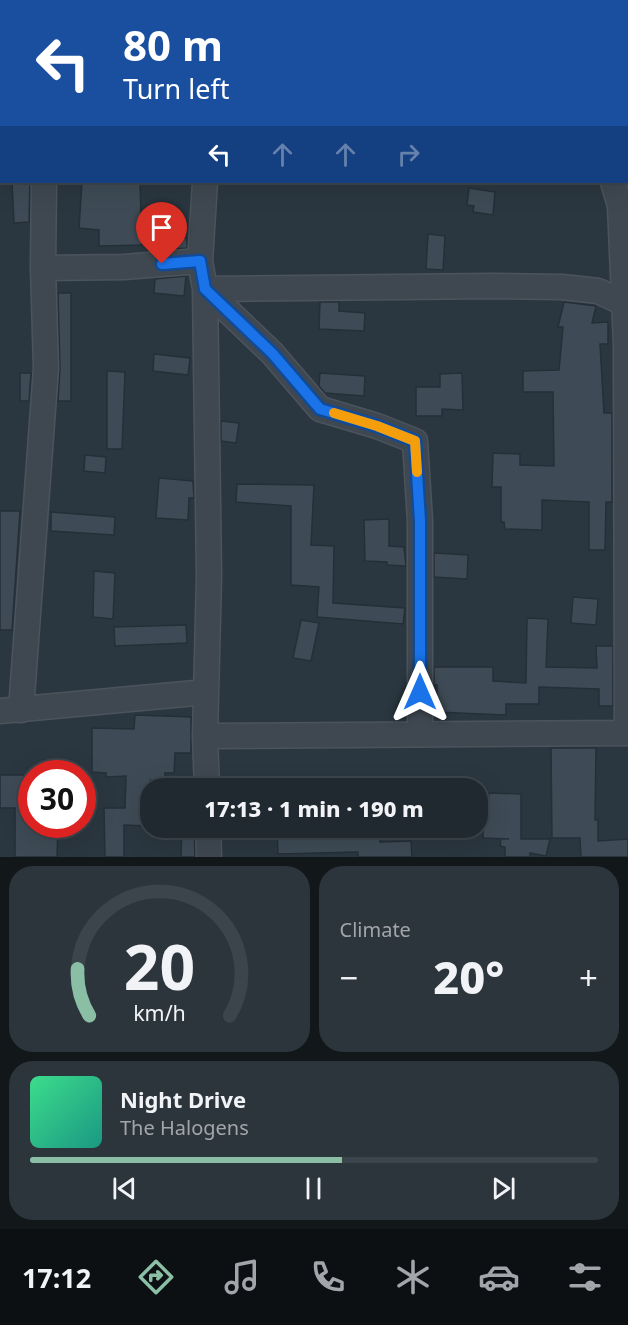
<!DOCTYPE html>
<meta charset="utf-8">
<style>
:root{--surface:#202930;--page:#2d353c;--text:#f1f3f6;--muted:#a2a6ab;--line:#3d454c;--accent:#8abfa5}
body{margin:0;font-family:"Noto Sans",sans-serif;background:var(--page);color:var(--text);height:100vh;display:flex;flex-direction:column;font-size:22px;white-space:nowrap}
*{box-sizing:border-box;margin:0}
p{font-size:20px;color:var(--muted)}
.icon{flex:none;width:33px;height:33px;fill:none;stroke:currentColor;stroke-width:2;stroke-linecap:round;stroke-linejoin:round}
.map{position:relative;height:857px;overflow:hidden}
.drawer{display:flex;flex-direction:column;gap:9px;padding:9px;background:#12171a;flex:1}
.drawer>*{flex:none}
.banner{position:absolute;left:0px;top:0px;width:628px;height:183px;box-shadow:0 6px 24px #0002,0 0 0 2px var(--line);background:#1a4fa0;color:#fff;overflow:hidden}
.speed{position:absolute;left:18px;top:760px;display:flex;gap:12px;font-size:30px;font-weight:700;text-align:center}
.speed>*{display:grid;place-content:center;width:78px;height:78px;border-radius:50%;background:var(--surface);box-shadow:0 6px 24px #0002,0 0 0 2px var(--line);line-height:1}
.speed .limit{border:9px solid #d22;background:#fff;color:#111}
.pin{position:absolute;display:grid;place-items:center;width:51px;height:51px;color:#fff;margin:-62px -26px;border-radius:50% 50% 50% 0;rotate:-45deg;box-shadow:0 0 6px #0007}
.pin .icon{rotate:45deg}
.me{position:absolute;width:66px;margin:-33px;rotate:0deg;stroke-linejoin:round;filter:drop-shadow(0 0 4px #0008)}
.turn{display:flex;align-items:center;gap:21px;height:126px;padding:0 24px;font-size:27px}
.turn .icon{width:78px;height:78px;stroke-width:2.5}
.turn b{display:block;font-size:42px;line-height:51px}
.lanes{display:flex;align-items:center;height:57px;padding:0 24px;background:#0003;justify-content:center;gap:30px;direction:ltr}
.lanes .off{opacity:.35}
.big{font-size:45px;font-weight:800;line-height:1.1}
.drawer .tile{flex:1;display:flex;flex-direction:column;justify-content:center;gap:9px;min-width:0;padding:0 21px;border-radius:24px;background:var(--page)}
.drawer .dial{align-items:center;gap:0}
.dial svg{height:156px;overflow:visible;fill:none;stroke:var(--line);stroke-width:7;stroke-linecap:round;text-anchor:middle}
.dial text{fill:var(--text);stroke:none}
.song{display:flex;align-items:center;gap:18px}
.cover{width:72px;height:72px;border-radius:9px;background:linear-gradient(135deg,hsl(150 70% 55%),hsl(170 70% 35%))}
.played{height:6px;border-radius:3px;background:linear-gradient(90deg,var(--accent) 55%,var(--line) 55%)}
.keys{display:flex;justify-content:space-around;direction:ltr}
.heat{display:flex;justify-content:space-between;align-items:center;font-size:33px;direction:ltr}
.drawer .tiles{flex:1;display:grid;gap:9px;grid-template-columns:1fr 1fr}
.tile:last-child{grid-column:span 2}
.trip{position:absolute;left:140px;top:778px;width:348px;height:60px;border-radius:24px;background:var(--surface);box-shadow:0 6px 24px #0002,0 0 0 2px var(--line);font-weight:800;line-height:60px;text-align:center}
.tab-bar{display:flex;height:96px;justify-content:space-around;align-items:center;background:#0d1013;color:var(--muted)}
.tab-bar .icon{width:42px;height:42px}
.tab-bar .on{color:var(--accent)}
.tab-bar b{font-size:27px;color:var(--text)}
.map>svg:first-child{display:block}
</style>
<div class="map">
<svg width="628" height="857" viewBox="0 0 628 857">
<rect width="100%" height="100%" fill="#2b3740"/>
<!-- building -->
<path fill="#3e4b56" stroke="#252f38" stroke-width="1.5" d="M 12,182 L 30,182 L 29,222 L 14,223 Z
M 82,182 L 140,182 L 142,245 L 99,246 L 99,230 L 79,228 Z
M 469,188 L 495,192 L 493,215 L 473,212 L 474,206 L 467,205 Z
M 428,234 L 445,236 L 443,270 L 426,269 Z
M 159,237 L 187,238 L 187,248 L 158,250 Z
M 186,276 L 184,296 L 154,293 L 155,279 Z
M 58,293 L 71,293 L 71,401 L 58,401 L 60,368 Z
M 320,302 L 339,302 L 339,311 L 365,313 L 364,331 L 319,329 Z
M 564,302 L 596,306 L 592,323 L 608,322 L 608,344 L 600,344 L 604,413 L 612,413 L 612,502 L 606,502 L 605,550 L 589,550 L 589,502 L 542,500 L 542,530 L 505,529 L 504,522 L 501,522 L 501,487 L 492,487 L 493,453 L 520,454 L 520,465 L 554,466 L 553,392 L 523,392 L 523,371 L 559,370 L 563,327 L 558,327 Z
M 154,354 L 190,358 L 188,375 L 153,371 Z
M 107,371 L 125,372 L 122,449 L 107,449 Z
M 20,373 L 31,373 L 29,401 L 20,401 Z
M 320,373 L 365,376 L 364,396 L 325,393 L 319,386 Z
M 462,373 L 463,410 L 442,409 L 442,416 L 416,416 L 416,387 L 440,387 L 440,374 Z
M 221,421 L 239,423 L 236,443 L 221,441 Z
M 85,455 L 106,457 L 105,473 L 84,471 Z
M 159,478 L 193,481 L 194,498 L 189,498 L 188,520 L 156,518 Z
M 237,484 L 314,485 L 311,545 L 334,546 L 333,603 L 405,608 L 403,624 L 317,617 L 319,587 L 291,585 L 291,506 L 236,502 Z
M 0,511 L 20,511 L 12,630 L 0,630 Z
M 51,512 L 115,517 L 114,535 L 51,531 Z
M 389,519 L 389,546 L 404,547 L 406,566 L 387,565 L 387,562 L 365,561 L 364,520 Z
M 434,553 L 468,555 L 467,579 L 434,577 Z
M 94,571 L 115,573 L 113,619 L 93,617 Z
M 573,597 L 598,599 L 596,625 L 571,623 Z
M 527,618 L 548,619 L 546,667 L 597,668 L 596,646 L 613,646 L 613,706 L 599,706 L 599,689 L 539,687 L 539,704 L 506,704 L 506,715 L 436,712 L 437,685 L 434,685 L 434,667 L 493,667 L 493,681 L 526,683 Z
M 301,620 L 319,623 L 311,661 L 293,658 Z
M 186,625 L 187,643 L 115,646 L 114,627 Z
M 135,715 L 191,717 L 191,753 L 175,753 L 174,773 L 165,773 L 165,781 L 150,780 L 150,826 L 124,825 L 124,857 L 105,857 L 104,808 L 125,808 L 126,776 L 106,777 L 106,773 L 92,772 L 92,728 L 134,729 Z
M 551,748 L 596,748 L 595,820 L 598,820 L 598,841 L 628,839 L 628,857 L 581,857 L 580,838 L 552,838 Z
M 0,775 L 32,775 L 32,825 L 58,825 L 57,857 L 15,857 L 15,808 L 0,808 Z
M 489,793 L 521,794 L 521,839 L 550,839 L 546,856 L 530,853 L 530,857 L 505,857 L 505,847 L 500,846 L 501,839 L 509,839 L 483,838 L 484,804 L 488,804 Z
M 182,828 L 194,828 L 195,857 L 181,857 Z
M 277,828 L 380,828 L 380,842 L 411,841 L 412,857 L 358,857 L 358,852 L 278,854 Z"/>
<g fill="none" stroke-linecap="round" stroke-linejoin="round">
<!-- minor casing -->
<g stroke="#4b545d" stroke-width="27">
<path id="minor" d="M 164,2 L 164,0
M 627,76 L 628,76
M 0,85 L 2,85
M 205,182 L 200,261 L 205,289 L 209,576 L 205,736 L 207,789
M 613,182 L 620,206 L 626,344 L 627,733
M 43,268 L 124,267 L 200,261
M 205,289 L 272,353 L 320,409 L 377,426 L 415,441 L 420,521 L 420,733
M 205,289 L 493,286 L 562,287 L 598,291 L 624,303
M 21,710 L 46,368 L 43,268 L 44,182
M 0,711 L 206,692
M 205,736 L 628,733
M 208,828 L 209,857"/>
</g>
<!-- minor -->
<use href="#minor" stroke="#3f4851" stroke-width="24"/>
</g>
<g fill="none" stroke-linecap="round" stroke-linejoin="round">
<!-- route casing -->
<g stroke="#114b97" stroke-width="15">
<path id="route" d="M 162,264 L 200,261 L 205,289 L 272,353 L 320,409 L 377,426 L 415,441 L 420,521 L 420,692"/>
</g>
<!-- route -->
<use href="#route" stroke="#1a73e8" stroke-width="10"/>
<!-- slow -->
<path stroke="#f59e0b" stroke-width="10" d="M 334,413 L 377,426 L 415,441 L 417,472"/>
</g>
</svg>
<div class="speed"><div class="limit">30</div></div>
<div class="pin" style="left:162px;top:264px;background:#d93025"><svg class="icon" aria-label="arrive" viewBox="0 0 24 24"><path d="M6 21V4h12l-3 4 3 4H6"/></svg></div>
<svg class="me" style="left:420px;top:692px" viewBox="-20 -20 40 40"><path d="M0-17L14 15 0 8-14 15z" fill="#1a73e8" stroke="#fff" stroke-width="4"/></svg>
<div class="trip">17:13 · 1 min · 190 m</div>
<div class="banner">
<div class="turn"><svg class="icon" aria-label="left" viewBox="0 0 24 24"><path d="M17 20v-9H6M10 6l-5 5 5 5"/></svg><div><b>80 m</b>Turn left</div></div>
<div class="lanes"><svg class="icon" aria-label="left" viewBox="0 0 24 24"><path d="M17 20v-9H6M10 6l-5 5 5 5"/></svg><svg class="icon off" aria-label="ahead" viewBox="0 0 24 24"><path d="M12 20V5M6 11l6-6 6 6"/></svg><svg class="icon off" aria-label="ahead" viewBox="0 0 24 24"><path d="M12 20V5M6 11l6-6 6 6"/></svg><svg class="icon off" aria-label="right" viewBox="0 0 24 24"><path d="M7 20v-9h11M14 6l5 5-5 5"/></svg></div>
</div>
</div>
<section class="drawer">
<div class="tiles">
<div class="tile dial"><svg viewBox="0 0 100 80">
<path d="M14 69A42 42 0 1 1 86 69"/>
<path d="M14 69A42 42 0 0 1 8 45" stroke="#8abfa5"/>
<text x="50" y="56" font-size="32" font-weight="700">20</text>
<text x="50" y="72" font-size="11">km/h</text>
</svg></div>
<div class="tile"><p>Climate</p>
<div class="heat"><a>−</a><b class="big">20°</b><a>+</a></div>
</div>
<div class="tile">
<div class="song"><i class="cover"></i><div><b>Night Drive</b><p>The Halogens</p></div></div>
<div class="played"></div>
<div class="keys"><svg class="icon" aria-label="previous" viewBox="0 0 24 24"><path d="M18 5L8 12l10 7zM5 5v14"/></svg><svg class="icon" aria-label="pause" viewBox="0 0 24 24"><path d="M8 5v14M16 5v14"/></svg><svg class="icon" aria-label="next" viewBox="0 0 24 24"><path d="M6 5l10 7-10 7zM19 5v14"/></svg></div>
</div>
</div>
</section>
<nav class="tab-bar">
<b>17:12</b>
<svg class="icon on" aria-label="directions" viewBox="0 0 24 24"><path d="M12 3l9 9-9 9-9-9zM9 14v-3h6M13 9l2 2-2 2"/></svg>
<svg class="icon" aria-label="music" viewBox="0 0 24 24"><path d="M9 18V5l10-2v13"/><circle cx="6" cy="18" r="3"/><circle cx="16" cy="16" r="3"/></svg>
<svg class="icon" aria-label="phone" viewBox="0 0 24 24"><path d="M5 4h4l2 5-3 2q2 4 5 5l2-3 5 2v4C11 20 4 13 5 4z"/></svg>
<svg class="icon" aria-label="climate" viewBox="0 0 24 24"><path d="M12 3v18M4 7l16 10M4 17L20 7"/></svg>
<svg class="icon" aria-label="car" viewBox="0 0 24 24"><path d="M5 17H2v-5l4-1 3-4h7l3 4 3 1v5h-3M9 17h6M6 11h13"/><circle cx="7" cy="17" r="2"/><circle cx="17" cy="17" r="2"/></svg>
<svg class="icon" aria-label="filters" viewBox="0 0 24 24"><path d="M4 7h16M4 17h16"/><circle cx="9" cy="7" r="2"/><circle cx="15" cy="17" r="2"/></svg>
</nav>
